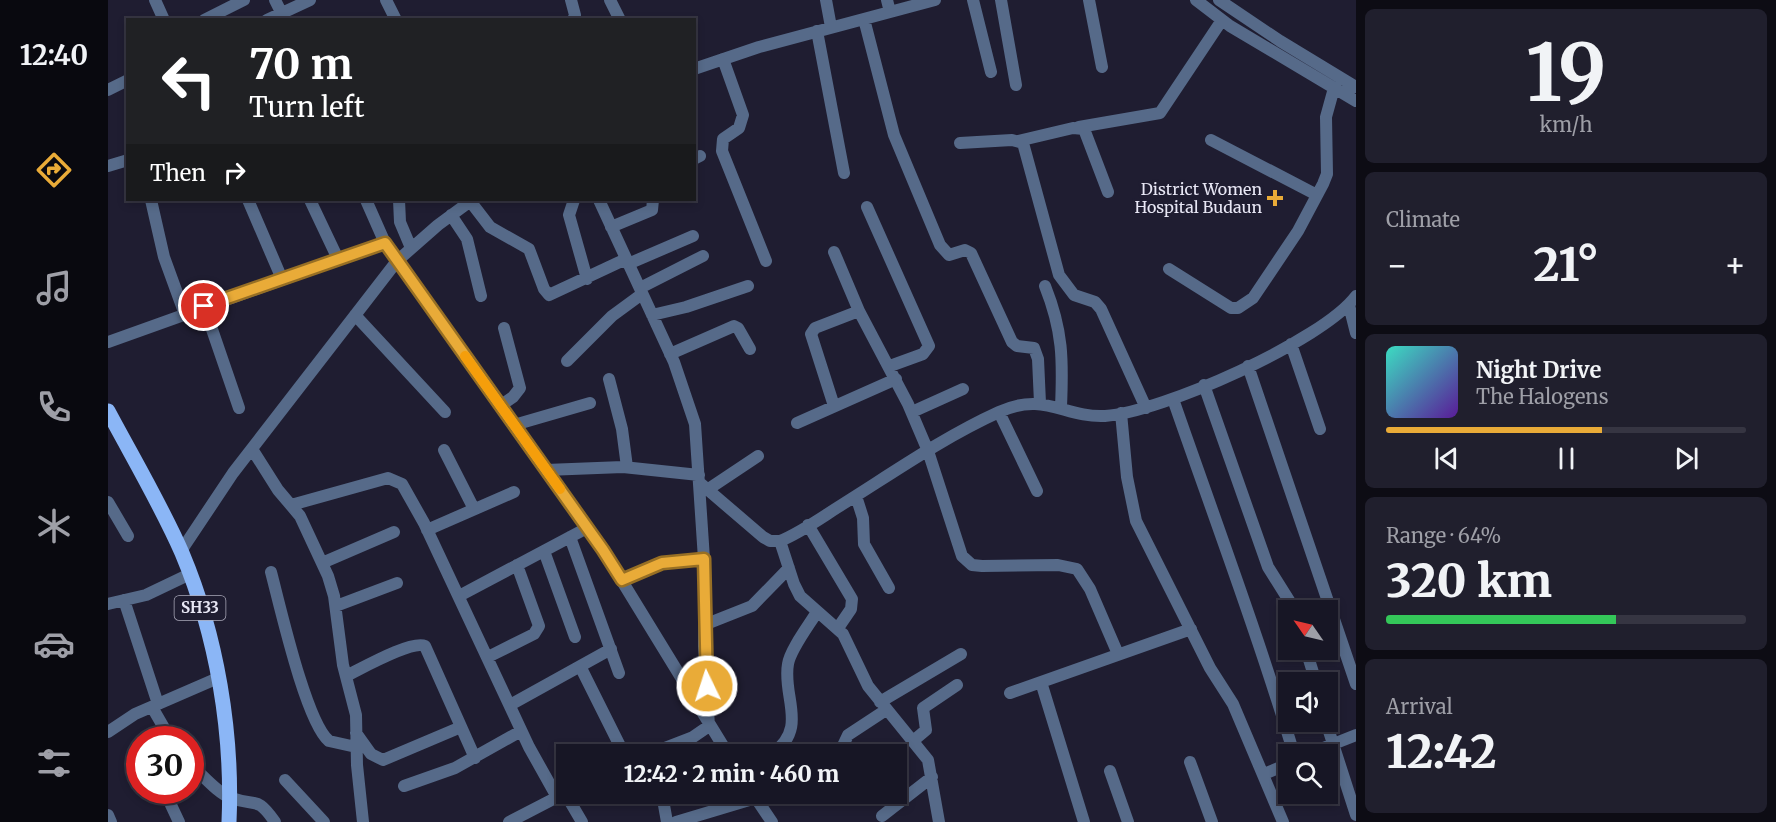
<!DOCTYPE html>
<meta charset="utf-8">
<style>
:root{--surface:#171625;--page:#201f2d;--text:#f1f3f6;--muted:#9e9fa7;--line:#363542;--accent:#e9ab38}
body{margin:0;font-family:Merriweather,serif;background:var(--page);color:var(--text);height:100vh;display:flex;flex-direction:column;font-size:22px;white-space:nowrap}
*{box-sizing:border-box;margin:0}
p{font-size:20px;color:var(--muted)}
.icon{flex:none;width:33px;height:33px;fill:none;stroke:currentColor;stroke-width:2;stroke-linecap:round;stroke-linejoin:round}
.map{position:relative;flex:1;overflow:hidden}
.panel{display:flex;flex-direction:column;gap:9px;padding:9px;background:#0d0c14;width:420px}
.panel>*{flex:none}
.guide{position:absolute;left:18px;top:18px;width:570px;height:183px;border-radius:0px;box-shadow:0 3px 9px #0003,0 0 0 2px var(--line);background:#202124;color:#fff;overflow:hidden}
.needle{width:39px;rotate:304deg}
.fabs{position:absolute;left:1170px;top:600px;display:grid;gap:12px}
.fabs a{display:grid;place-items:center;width:60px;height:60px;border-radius:0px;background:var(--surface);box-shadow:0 3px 9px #0003,0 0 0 2px var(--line);font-size:30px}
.speed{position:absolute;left:18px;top:726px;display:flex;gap:12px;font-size:30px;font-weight:700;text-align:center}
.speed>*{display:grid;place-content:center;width:78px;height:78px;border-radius:50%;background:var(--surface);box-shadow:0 3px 9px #0003,0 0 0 2px var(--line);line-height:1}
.speed .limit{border:9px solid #d22;background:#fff;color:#111}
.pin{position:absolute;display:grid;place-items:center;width:51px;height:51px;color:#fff;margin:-26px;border:3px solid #fff;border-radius:50%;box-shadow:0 2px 6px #0007}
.me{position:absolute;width:66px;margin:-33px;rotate:356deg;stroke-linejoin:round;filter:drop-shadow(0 0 4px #0008)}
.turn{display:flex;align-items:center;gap:21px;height:126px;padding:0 24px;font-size:27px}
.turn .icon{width:78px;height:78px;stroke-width:2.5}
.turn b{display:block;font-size:42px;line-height:51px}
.then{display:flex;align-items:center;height:57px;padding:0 24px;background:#0003;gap:12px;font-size:22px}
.big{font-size:45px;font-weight:800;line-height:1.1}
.panel .widget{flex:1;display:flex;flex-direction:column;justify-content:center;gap:9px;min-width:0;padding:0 21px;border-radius:9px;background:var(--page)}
.panel .dial{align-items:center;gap:0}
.dial b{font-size:78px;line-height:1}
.song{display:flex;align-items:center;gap:18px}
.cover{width:72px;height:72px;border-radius:9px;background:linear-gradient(135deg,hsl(170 70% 55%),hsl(270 70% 35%))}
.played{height:6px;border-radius:3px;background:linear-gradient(90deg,var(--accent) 60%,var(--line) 60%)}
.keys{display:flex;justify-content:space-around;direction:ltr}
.heat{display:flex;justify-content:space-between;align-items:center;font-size:33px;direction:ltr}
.charge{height:9px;border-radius:4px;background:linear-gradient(90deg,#34c759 64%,var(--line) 0)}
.trip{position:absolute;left:448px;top:744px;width:351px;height:60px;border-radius:0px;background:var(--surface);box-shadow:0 3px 9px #0003,0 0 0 2px var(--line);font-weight:800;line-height:60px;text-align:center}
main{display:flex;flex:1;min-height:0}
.tabs{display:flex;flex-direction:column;width:108px;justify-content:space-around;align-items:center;background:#09090f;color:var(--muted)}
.tabs .icon{width:42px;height:42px}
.tabs .selected{color:var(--accent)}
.tabs b{font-size:27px;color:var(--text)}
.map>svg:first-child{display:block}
</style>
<main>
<nav class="tabs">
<b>12:40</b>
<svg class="icon selected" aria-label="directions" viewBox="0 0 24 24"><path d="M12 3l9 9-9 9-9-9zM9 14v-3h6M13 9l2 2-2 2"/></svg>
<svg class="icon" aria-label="music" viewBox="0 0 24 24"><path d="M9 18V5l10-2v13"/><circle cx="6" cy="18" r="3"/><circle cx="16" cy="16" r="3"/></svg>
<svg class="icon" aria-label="phone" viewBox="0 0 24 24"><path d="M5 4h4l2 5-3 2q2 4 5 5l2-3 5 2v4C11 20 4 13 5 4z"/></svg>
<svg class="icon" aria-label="climate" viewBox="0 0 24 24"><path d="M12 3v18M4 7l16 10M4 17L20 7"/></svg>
<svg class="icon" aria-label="car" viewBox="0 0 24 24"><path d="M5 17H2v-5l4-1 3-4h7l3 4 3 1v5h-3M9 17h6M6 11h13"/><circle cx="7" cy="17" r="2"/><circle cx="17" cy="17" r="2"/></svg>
<svg class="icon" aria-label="filters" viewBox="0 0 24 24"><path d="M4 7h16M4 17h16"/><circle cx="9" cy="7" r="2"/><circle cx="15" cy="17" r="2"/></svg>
</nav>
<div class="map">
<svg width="1248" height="822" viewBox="0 0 1248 822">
<rect width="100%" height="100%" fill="#1f1d31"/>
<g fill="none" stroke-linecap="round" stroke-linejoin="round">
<!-- minor -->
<path stroke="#566a89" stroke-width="12" d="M 47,0 L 56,20
M 167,0 L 176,18
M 278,0 L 288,20
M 463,0 L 467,15 L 465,20
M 502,0 L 512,20
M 718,0 L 723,27
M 779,0 L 782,12
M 865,0 L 883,72
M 893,0 L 908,85
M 981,0 L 994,67
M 1088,0 L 1122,26 L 1248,101
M 1111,0 L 1172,41 L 1248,87
M 756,19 L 786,135 L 832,245 L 841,255 L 857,250 L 863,253 L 904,342 L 909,346 L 926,348 L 930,359 L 932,403
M 96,20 L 136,0
M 159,20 L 202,0
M 709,31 L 736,173
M 615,59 L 635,115 L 631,128 L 615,139 L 614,151 L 658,261
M 586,69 L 651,47 L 827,0
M 0,90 L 20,80
M 971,127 L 1052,113 L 1114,20
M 1103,140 L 1209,195
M 910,141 L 965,128 L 976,129 L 1000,192
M 852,143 L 904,140 L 915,143 L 951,275 L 966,295 L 987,302 L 993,309 L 1038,408
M 586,159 L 592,156
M 0,166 L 20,160
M 43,200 L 56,257 L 76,312
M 140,200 L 174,279
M 202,200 L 230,259
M 258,200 L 277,243 L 289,261 L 495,550 L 620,754
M 291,200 L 292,222 L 303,248
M 466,200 L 461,215 L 479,279
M 491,200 L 566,362 L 587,424 L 596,559 L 596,646 L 601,726 L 585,737 L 541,754
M 362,201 L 382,227 L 421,249 L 436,289 L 441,295 L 518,259
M 759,207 L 821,346 L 815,354 L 782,366
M 343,215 L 359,239 L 373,296
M 503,227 L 544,210 L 545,200
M 726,252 L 751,311 L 800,404 L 820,451 L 854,556 L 864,565 L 874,566 L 950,565 L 969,569 L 982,589 L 1010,654
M 520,264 L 585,236
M 1061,269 L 1123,308 L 1130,308 L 1145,298 L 1190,231 L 1215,184 L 1219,174 L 1218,117 L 1226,88
M 937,286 C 955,331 955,360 953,407
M 532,288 L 595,256
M 1241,305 L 1248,333
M 96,306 L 131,408
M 247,315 L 337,412
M 544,315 L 578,307 L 640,286
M 0,342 L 277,243
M 1183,344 L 1212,429
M 562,354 L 626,326 L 630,328 L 642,349
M 459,361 L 504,316 L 534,294
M 1140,366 L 1248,684
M 501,379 L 514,429 L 519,467
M 1096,385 L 1160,567 L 1187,610
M 1065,399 C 1106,517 1150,635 1186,754
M 392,406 L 405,397 L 412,388 L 396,328
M 726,406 L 703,334 L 707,328 L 751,311
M 804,412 L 855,389
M 891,412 L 929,491
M 1013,413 L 1019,477 L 1028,521 L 1102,668 L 1125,704 L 1175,822
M 689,423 L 788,379
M 406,425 L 482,403
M 144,449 L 170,490 L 192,516 L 220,576 L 226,596 L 235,665 L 248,715 L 249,765 L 255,822
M 336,450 L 366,509
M 438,470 L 515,467 L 591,475
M 592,483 L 655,537 L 662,541 L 672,541 C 694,532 714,517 735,504 C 786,472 836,437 891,412 C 937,391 956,418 997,416 C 1054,412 1214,341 1248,296
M 599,490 L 650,456
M 748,496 L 755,518 L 756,544 L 781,588
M 0,502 L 20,536
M 183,505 L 280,478 L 294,484 L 316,523 L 421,747 L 449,797
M 700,525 L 744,599 L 743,609 L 730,628
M 319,530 L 406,492
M 462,537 L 511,673
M 672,541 L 686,584 L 692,596 L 735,634 L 760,686 L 820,760 L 831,822
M 73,551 L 125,473 L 289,261 L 330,225 L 364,200
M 436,551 L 467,637
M 214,563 L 286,532
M 163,572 C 172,606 198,722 221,741 L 248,747
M 514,580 L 554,563 L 596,559
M 351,596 L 479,528
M 16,600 L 50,704
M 0,604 L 38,595 L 82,574
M 228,606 L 289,583
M 596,625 L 644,606 L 681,568
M 1198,650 L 1208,682
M 380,657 L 426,634 L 431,626 L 409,565
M 472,666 L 516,754
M 238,676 C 253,669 303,640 317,646 L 367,758
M 933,682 L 976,822
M 902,693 L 1083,629
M 772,702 L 853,654
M 402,705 L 503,649
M 44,707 L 63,740
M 1218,722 L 1248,815
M 0,732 L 27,714 L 110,678
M 248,733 L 263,754 L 275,760 L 353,727
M 805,741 L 818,730 L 815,708 L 849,685
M 664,754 C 701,728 674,697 680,664 C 682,650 701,625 709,612
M 731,754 L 740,735 L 778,710
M 1200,754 L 1248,735
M 1082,762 L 1104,822
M 82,764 C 94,774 109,793 123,798 C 149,807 148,795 167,822
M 1002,771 L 1020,822
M 1156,774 L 1180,764
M 177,780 L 216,822
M 296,786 L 347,768 L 413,731
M 457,793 L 474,822
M 554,794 L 559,822
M 645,794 L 664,822
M 63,805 L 71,822
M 0,815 L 3,822
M 774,816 L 824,777
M 401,822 L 459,792
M 568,822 L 648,798"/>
<!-- major -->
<path stroke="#8bb6f6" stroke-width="15" d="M 0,411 C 25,458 53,505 74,553 C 109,636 125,733 121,822"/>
</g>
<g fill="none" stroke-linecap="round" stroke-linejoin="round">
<!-- route casing -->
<g stroke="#976f24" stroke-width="15">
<path id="route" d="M 96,306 L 277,243 L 495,550 L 514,580 L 554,563 L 596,559 L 599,686"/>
</g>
<!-- route -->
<use href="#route" stroke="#e9ab38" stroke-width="10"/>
<!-- slow -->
<path stroke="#f59e0b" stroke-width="10" d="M 357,356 L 452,489"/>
</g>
<!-- markers -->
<path fill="#e9ab38" stroke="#1f1d31" stroke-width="2" d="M1164 189h6v6h6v6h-6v6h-6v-6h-6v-6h6z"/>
<g text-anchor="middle" stroke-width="6" stroke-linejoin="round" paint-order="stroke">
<!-- shield labels -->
<rect fill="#1f1d31" stroke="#acaaba" stroke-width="1.5" x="66.5" y="596" width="51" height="24" rx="4.5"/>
<g font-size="15" font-weight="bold" fill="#e8e7f5">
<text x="92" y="613">SH33</text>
</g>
<!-- poi labels -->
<g font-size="16" fill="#e8e7f5" stroke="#1f1d31" text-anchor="end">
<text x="1154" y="195">District Women<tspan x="1154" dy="18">Hospital Budaun</tspan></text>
</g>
</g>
</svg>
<div class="fabs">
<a><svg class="needle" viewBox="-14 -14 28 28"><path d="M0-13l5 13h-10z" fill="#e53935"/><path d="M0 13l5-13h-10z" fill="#9e9fa7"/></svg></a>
<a><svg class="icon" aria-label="sound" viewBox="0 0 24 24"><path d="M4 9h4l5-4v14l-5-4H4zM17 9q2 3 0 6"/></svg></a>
<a><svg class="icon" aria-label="search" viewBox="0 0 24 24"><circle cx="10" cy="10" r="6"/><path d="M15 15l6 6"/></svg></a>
</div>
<div class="speed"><div class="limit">30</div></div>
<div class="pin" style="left:96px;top:306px;background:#d93025"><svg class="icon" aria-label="arrive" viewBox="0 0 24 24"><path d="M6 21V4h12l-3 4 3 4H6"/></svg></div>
<svg class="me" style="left:599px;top:686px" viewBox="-20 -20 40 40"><circle r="17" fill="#e9ab38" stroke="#fff" stroke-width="3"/><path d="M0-11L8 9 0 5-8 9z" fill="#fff"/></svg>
<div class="trip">12:42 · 2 min · 460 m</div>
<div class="guide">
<div class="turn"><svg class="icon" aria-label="left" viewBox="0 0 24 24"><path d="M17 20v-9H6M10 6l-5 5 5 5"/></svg><div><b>70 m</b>Turn left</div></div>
<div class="then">Then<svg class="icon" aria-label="right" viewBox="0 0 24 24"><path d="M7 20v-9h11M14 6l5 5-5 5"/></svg></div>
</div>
</div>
<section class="panel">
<div class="widget dial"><b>19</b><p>km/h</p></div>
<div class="widget"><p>Climate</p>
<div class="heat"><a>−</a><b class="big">21°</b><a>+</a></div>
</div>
<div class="widget">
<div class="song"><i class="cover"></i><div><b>Night Drive</b><p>The Halogens</p></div></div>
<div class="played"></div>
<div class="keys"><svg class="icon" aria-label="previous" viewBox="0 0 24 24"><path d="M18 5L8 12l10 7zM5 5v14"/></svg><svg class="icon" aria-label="pause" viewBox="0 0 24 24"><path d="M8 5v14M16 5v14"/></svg><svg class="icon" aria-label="next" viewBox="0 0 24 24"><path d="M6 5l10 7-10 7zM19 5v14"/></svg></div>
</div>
<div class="widget"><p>Range · 64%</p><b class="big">320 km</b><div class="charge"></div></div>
<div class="widget"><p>Arrival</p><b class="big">12:42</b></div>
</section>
</main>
